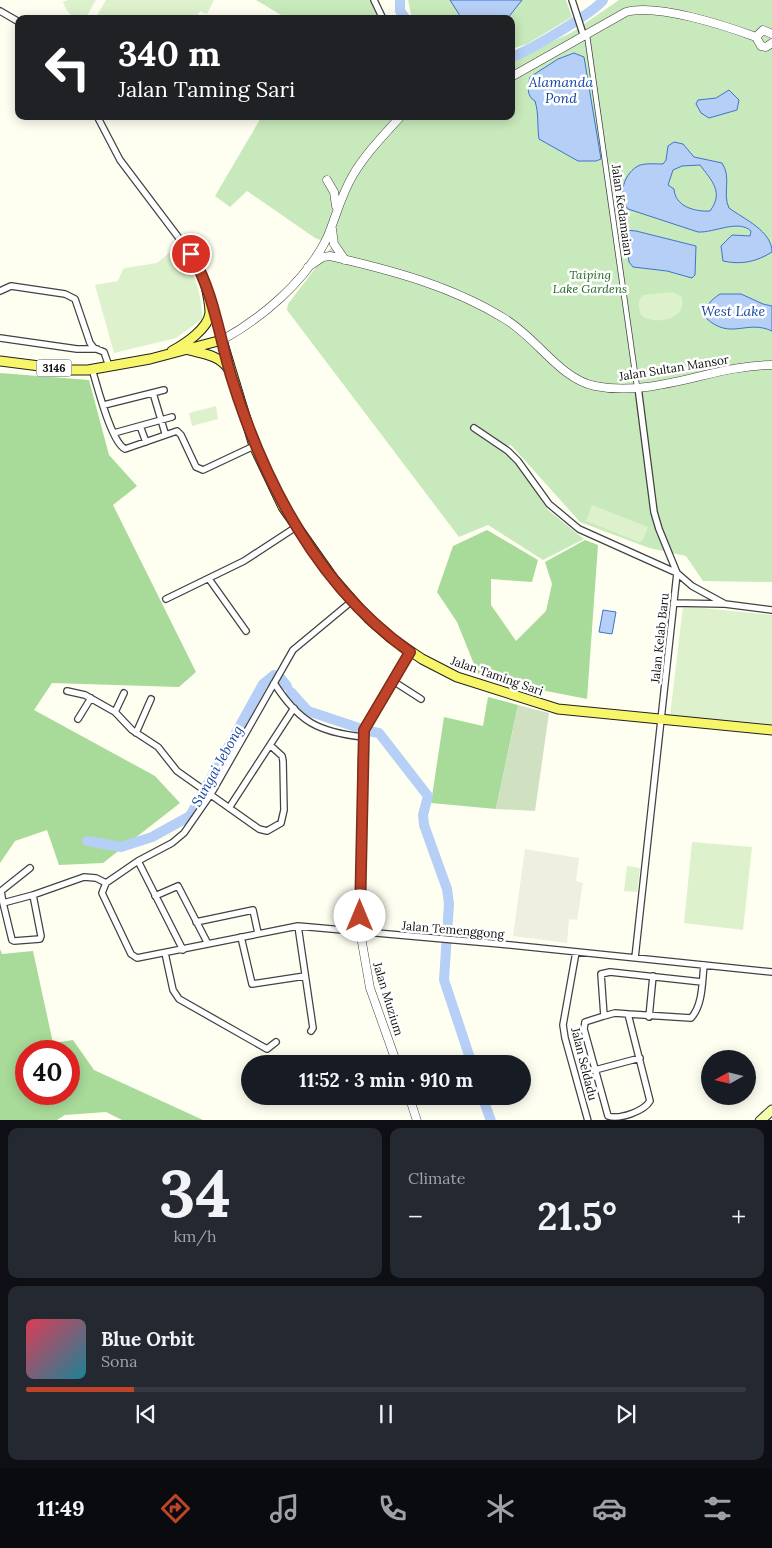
<!DOCTYPE html>
<meta charset="utf-8">
<style>
:root{--surface:#171b24;--page:#242831;--text:#f1f3f6;--muted:#9ea1a6;--line:#363941;--accent:#be4328}
body{margin:0;font-family:Lora,serif;background:var(--page);color:var(--text);height:100vh;display:flex;flex-direction:column;font-size:19px;white-space:nowrap}
*{box-sizing:border-box;margin:0}
p{font-size:16px;color:var(--muted)}
.icon{flex:none;width:28px;height:28px;fill:none;stroke:currentColor;stroke-width:2;stroke-linecap:round;stroke-linejoin:round}
.map{position:relative;height:1120px;overflow:hidden}
.drawer{display:flex;flex-direction:column;gap:8px;padding:8px;background:#0d0f14;flex:1}
.drawer>*{flex:none}
.hud{position:absolute;left:15px;top:15px;width:500px;height:105px;border-radius:10px;box-shadow:0 2px 12px #0003;background:#202124;color:#fff;overflow:hidden}
.needle{width:32px;rotate:262deg}
.buttons{position:absolute;left:701px;top:1050px;display:grid;gap:10px}
.buttons a{display:grid;place-items:center;width:55px;height:55px;border-radius:50%;background:var(--surface);box-shadow:0 2px 12px #0003;font-size:25px}
.speed{position:absolute;left:15px;top:1040px;display:flex;gap:10px;font-size:25px;font-weight:700;text-align:center}
.speed>*{display:grid;place-content:center;width:65px;height:65px;border-radius:50%;background:var(--surface);box-shadow:0 2px 12px #0003;line-height:1}
.speed .limit{border:8px solid #d22;background:#fff;color:#111}
.pin{position:absolute;display:grid;place-items:center;width:42px;height:42px;color:#fff;margin:-21px;border:2px solid #fff;border-radius:50%;box-shadow:0 1px 5px #0007}
.me{position:absolute;width:55px;margin:-28px;rotate:0deg;stroke-linejoin:round;filter:drop-shadow(0 0 4px #0008)}
.turn{display:flex;align-items:center;gap:18px;height:105px;padding:0 20px;font-size:22px}
.turn .icon{width:65px;height:65px;stroke-width:2.5}
.turn b{display:block;font-size:35px;line-height:42px}
.big{font-size:38px;font-weight:800;line-height:1.1}
.drawer .card{flex:1;display:flex;flex-direction:column;justify-content:center;gap:8px;min-width:0;padding:0 18px;border-radius:10px;background:var(--page)}
.drawer .dial{align-items:center;gap:0}
.dial b{font-size:65px;line-height:1}
.song{display:flex;align-items:center;gap:15px}
.cover{width:60px;height:60px;border-radius:8px;background:linear-gradient(135deg,hsl(350 70% 55%),hsl(190 70% 35%))}
.played{height:5px;border-radius:2px;background:linear-gradient(90deg,var(--accent) 15%,var(--line) 15%)}
.keys{display:flex;justify-content:space-around;direction:ltr}
.heat{display:flex;justify-content:space-between;align-items:center;font-size:28px;direction:ltr}
.drawer .tiles{flex:1;display:grid;gap:8px;grid-template-columns:1fr 1fr}
.card:last-child{grid-column:span 2}
.trip{position:absolute;left:241px;top:1055px;width:290px;height:50px;border-radius:25px;background:var(--surface);box-shadow:0 2px 12px #0003;font-weight:800;line-height:50px;text-align:center}
.menu{display:flex;height:80px;justify-content:space-around;align-items:center;background:#090b0e;color:var(--muted)}
.menu .icon{width:35px;height:35px}
.menu .on{color:var(--accent)}
.menu b{font-size:22px;color:var(--text)}
.map>svg:first-child{display:block}
</style>
<div class="map">
<svg width="772" height="1121" viewBox="0 0 772 1121">
<rect width="100%" height="100%" fill="#fefff1"/>
<!-- green -->
<path fill="#c8e9bb" d="M 256,0 L 370,0 L 379,19 L 288,19 Z
M 408,0 L 566,0 L 572,17 L 527,44 L 511,49 L 511,19 L 412,19 Z
M 619,0 L 772,0 L 772,582 L 703,581 L 686,556 L 649,548 L 580,522 L 511,445 L 498,447 L 516,462 L 548,510 L 584,539 L 543,560 L 488,525 L 459,537 L 287,310 L 288,304 L 333,245 L 315,238 L 247,191 L 230,207 L 215,196 L 262,116 L 404,116 L 405,120 L 411,116 L 511,116 L 511,60 L 571,33 Z"/>
<!-- forest -->
<path fill="#a8da9a" fill-rule="evenodd" d="M 0,373 L 89,380 L 109,455 L 137,486 L 113,505 L 196,672 L 179,687 L 52,683 L 34,710 L 155,776 L 180,803 L 103,863 L 59,865 L 47,830 L 15,841 L 0,863 Z
M 487,530 L 538,560 L 532,582 L 491,579 L 491,605 L 516,641 L 546,611 L 552,584 L 545,562 L 585,540 L 598,545 L 587,699 L 531,688 L 478,674 L 457,622 L 437,592 L 453,546 Z
M 488,697 L 518,705 L 496,809 L 431,803 L 444,717 L 483,726 Z
M 0,949 L 2,954 L 33,951 L 53,1043 L 73,1040 L 94,1070 L 203,1120 L 122,1120 L 106,1112 L 65,1115 L 57,1120 L 0,1120 ZM 69,1051 L 69,1094 L 26,1094 L 26,1051 Z"/>
<!-- cemetery -->
<path fill="#d0e1c2" d="M 518,705 L 549,713 L 535,811 L 496,809 Z"/>
<!-- pitch -->
<path fill="#dcf1cc" d="M 68,0 L 96,0 L 85,19 C 72,19 67,13 63,2 Z
M 106,0 L 214,0 L 207,14 L 200,11 L 196,19 L 95,19 Z
M 177,246 C 192,267 203,293 202,319 L 176,338 L 114,353 L 95,285 L 118,281 L 123,269 L 125,268 L 157,263 Z
M 673,292 L 682,297 C 687,322 652,325 641,315 C 638,308 637,301 643,295 Z
M 216,406 L 218,419 L 192,426 L 189,413 Z
M 592,505 L 648,527 L 643,540 L 639,542 L 586,521 Z
M 683,606 L 772,615 L 772,724 L 670,716 Z
M 692,842 L 752,847 L 743,930 L 684,923 Z
M 627,866 L 640,868 L 637,892 L 624,891 Z"/>
<!-- plaza -->
<path fill="#efefdf" d="M 525,849 L 579,858 L 576,881 L 583,883 L 577,920 L 569,919 L 567,943 L 513,936 Z"/>
<!-- water -->
<path fill="#b6cff6" stroke="#3e73cc" fill-rule="evenodd" d="M 450,0 L 522,0 L 507,19 L 462,19 Z
M 574,53 L 584,57 L 601,159 L 596,161 L 578,161 L 539,139 C 537,125 539,114 535,101 C 526,96 528,86 530,77 L 558,59 Z
M 729,90 L 739,100 L 737,110 L 709,118 L 701,113 L 696,104 L 698,100 L 716,98 Z
M 674,142 L 683,144 L 694,157 L 722,163 C 732,178 722,193 729,208 C 744,219 772,231 772,252 C 756,262 741,265 723,261 L 721,246 L 732,235 L 750,236 L 751,231 C 738,219 714,233 698,232 L 628,209 C 617,195 624,172 640,165 C 647,163 656,164 663,164 L 666,160 L 668,146 ZM 700,165 C 712,181 724,192 710,211 C 694,212 675,206 674,189 L 668,185 L 673,170 L 682,166 Z
M 625,230 L 636,231 L 696,246 L 695,275 L 692,278 L 667,271 L 633,267 L 629,262 Z
M 720,294 L 741,294 L 763,304 L 772,306 L 772,331 C 746,319 731,341 706,318 C 703,307 711,300 720,294 Z
M 603,610 L 616,612 L 612,634 L 599,632 Z"/>
<g fill="none" stroke-linecap="round" stroke-linejoin="round">
<!-- river -->
<path stroke="#b6cff6" stroke-width="10" d="M 400,0 L 400,11 L 406,19
M 511,57 C 526,53 596,11 603,0
M 279,676 L 287,686
M 291,692 L 308,711 L 362,729
M 368,731 L 379,733 L 428,796 L 423,815 L 424,825 L 447,889 L 449,904 L 444,980 L 472,1064
M 87,841 L 121,847 L 152,837 L 190,816 L 263,684 L 274,675
M 482,1096 L 491,1121"/>
<!-- pedestrian casing -->
<g stroke="#424242" stroke-width="6">
<path id="pedestrian" d="M 587,35 L 637,387"/>
</g>
<!-- minor casing -->
<g stroke="#424242" stroke-width="8">
<path id="minor" d="M 374,0 L 383,19
M 572,0 L 584,37
M 0,11 L 19,22
M 97,116 L 120,160 L 191,254 L 207,288
M 0,291 L 11,286 L 65,294 L 75,299 L 90,343 L 94,348 L 104,352 L 109,366
M 212,307 L 222,340
M 0,338 L 77,349 L 97,349
M 92,369 C 97,385 111,442 125,449 L 177,431 L 181,435 L 196,467 L 203,470 L 254,446
M 638,387 L 654,512 L 659,529 L 677,573
M 153,393 L 165,433
M 104,405 L 164,390
M 140,426 L 146,442
M 474,428 L 508,451 L 518,461 L 549,504 L 579,529 L 677,573 L 692,586 L 725,604 L 772,610
M 114,433 L 172,417
M 209,579 L 246,631
M 166,599 L 244,561 L 296,527
M 352,601 L 293,650 L 211,794 L 184,833 L 172,843 L 138,861 L 106,883 L 102,893 L 131,954 L 137,958 L 298,926 L 500,944 L 772,972
M 674,603 L 723,604
M 393,681 L 421,699
M 274,683 C 299,722 318,732 363,737
M 67,691 L 85,695 L 115,712 L 132,730 L 158,747 L 177,771 L 259,829 L 267,831 L 281,823 L 284,810 L 283,761 L 282,756 L 271,746
M 115,712 L 124,693
M 78,719 L 91,698
M 136,733 L 151,699
M 229,808 L 294,708
M 138,861 L 183,950
M 33,895 L 41,936 L 40,939 L 14,941 L 12,940 L 3,903 L 33,895 L 84,877 L 96,878 L 106,883
M 155,896 L 178,886 L 208,944
M 3,903 L 1,891 L 30,868
M 196,922 L 253,910 L 258,933
M 298,926 L 313,1028 L 311,1031
M 241,937 L 252,984 L 305,976
M 576,952 L 563,1025 L 565,1038 L 588,1121
M 165,953 L 173,990 L 179,999 L 267,1049 L 276,1042
M 635,958 L 677,573
M 702,982 L 610,972 L 601,974 L 604,1016 L 585,1022 L 584,1029 L 608,1116 C 620,1120 644,1111 650,1101 L 628,1014 L 691,1018 C 703,1005 702,982 704,965
M 604,1016 L 615,1013 L 628,1014
M 649,1017 L 653,976
M 595,1070 L 640,1058"/>
</g>
<!-- tertiary casing -->
<g stroke="#424242" stroke-width="9">
<path id="tertiary" d="M 772,34 L 763,30 L 756,37 L 761,46 L 766,47 L 772,43
M 511,77 L 626,12 C 657,3 726,26 756,37
M 327,180 L 334,192 L 336,206
M 332,229 L 334,244 L 345,260
M 308,267 L 323,257 L 330,256 C 391,270 452,286 505,319 C 537,338 560,379 595,386 C 654,398 713,365 772,365
M 222,340 C 262,318 306,281 327,238 C 336,217 341,195 353,175 C 366,153 384,135 401,116
M 397,1064 L 370,988 L 360,931 L 362,770 L 363,735 L 366,725 L 410,652
M 409,1096 L 417,1121"/>
</g>
<!-- secondary casing -->
<g stroke="#313131" stroke-width="11">
<path id="secondary" d="M 760,1121 L 772,1110"/>
</g>
<!-- primary casing -->
<g stroke="#202020" stroke-width="11">
<path id="primary" d="M 189,350 C 204,354 218,355 228,368
M 172,351 C 185,344 208,329 210,313 C 210,304 208,295 206,286
M 0,361 L 71,370 L 88,370 L 150,359 L 222,340 L 254,446 L 283,507 L 333,578 L 368,618 L 391,638 L 422,659 L 457,677 L 558,709 L 772,730"/>
</g>
<!-- pedestrian -->
<use href="#pedestrian" stroke="#fff" stroke-width="4.5"/>
<!-- minor -->
<use href="#minor" stroke="#fff" stroke-width="5.5"/>
<!-- tertiary -->
<use href="#tertiary" stroke="#fff" stroke-width="8"/>
<!-- secondary -->
<use href="#secondary" stroke="#f4fead" stroke-width="9"/>
<!-- primary -->
<use href="#primary" stroke="#f7f569" stroke-width="9"/>
</g>
<g fill="none" stroke-linecap="round" stroke-linejoin="round">
<!-- route casing -->
<g stroke="#7c2c1a" stroke-width="12">
<path id="route" d="M 191,254 C 213,290 219,335 231,376 C 264,483 317,586 410,652 L 364,730 L 360,916"/>
</g>
<!-- route -->
<use href="#route" stroke="#be4328" stroke-width="9"/>
</g>
<g text-anchor="middle" stroke-width="5" stroke-linejoin="round" paint-order="stroke">
<!-- shield labels -->
<rect fill="#fff" stroke="#575757" stroke-width="1" x="36.5" y="359.5" width="35" height="17" rx="4"/>
<g font-size="11" font-weight="bold" fill="#0f0f0f">
<text x="54" y="372">3146</text>
</g>
<!-- street labels -->
<g font-size="12" fill="#0f0f0f" stroke="#fff">
<text transform="translate(622 210) rotate(82)" y="4">Jalan Kedamaian</text>
<text transform="translate(674 368) rotate(-9)" y="4">Jalan Sultan Mansor</text>
<text transform="translate(660 638) rotate(-84)" y="4">Jalan Kelab Baru</text>
<text transform="translate(497 676) rotate(19)" y="4">Jalan Taming Sari</text>
<text transform="translate(453 930) rotate(5)" y="4">Jalan Temenggong</text>
<text transform="translate(388 999) rotate(73)" y="4">Jalan Muzium</text>
<text transform="translate(584 1064) rotate(76)" y="4">Jalan Seldadu</text>
</g>
<!-- park labels -->
<g font-size="12" font-style="italic" fill="#1f6721" stroke="#fff">
<text x="590" y="279">Taiping<tspan x="590" dy="14">Lake Gardens</tspan></text>
</g>
<!-- water labels -->
<g font-size="14" font-style="italic" fill="#1946a0" stroke="#fff">
<text x="561" y="87">Alamanda<tspan x="561" dy="16">Pond</tspan></text>
<text x="733" y="316">West Lake</text>
<text transform="translate(217 766) rotate(-61)" y="5">Sungai Jebong</text>
</g>
</g>
</svg>
<div class="buttons">
<a><svg class="needle" viewBox="-14 -14 28 28"><path d="M0-13l5 13h-10z" fill="#e53935"/><path d="M0 13l5-13h-10z" fill="#9ea1a6"/></svg></a>
</div>
<div class="speed"><div class="limit">40</div></div>
<div class="pin" style="left:191px;top:254px;background:#d93025"><svg class="icon" aria-label="arrive" viewBox="0 0 24 24"><path d="M6 21V4h12l-3 4 3 4H6"/></svg></div>
<svg class="me" style="left:360px;top:916px" viewBox="-20 -20 40 40"><circle r="19" fill="#fff"/><path d="M0-13L10 11 0 6-10 11z" fill="#be4328"/></svg>
<div class="trip">11:52 · 3 min · 910 m</div>
<div class="hud">
<div class="turn"><svg class="icon" aria-label="left" viewBox="0 0 24 24"><path d="M17 20v-9H6M10 6l-5 5 5 5"/></svg><div><b>340 m</b>Jalan Taming Sari</div></div>
</div>
</div>
<section class="drawer">
<div class="tiles">
<div class="card dial"><b>34</b><p>km/h</p></div>
<div class="card"><p>Climate</p>
<div class="heat"><a>−</a><b class="big">21.5°</b><a>+</a></div>
</div>
<div class="card">
<div class="song"><i class="cover"></i><div><b>Blue Orbit</b><p>Sona</p></div></div>
<div class="played"></div>
<div class="keys"><svg class="icon" aria-label="previous" viewBox="0 0 24 24"><path d="M18 5L8 12l10 7zM5 5v14"/></svg><svg class="icon" aria-label="pause" viewBox="0 0 24 24"><path d="M8 5v14M16 5v14"/></svg><svg class="icon" aria-label="next" viewBox="0 0 24 24"><path d="M6 5l10 7-10 7zM19 5v14"/></svg></div>
</div>
</div>
</section>
<nav class="menu">
<b>11:49</b>
<svg class="icon on" aria-label="directions" viewBox="0 0 24 24"><path d="M12 3l9 9-9 9-9-9zM9 14v-3h6M13 9l2 2-2 2"/></svg>
<svg class="icon" aria-label="music" viewBox="0 0 24 24"><path d="M9 18V5l10-2v13"/><circle cx="6" cy="18" r="3"/><circle cx="16" cy="16" r="3"/></svg>
<svg class="icon" aria-label="phone" viewBox="0 0 24 24"><path d="M5 4h4l2 5-3 2q2 4 5 5l2-3 5 2v4C11 20 4 13 5 4z"/></svg>
<svg class="icon" aria-label="climate" viewBox="0 0 24 24"><path d="M12 3v18M4 7l16 10M4 17L20 7"/></svg>
<svg class="icon" aria-label="car" viewBox="0 0 24 24"><path d="M5 17H2v-5l4-1 3-4h7l3 4 3 1v5h-3M9 17h6M6 11h13"/><circle cx="7" cy="17" r="2"/><circle cx="17" cy="17" r="2"/></svg>
<svg class="icon" aria-label="filters" viewBox="0 0 24 24"><path d="M4 7h16M4 17h16"/><circle cx="9" cy="7" r="2"/><circle cx="15" cy="17" r="2"/></svg>
</nav>
